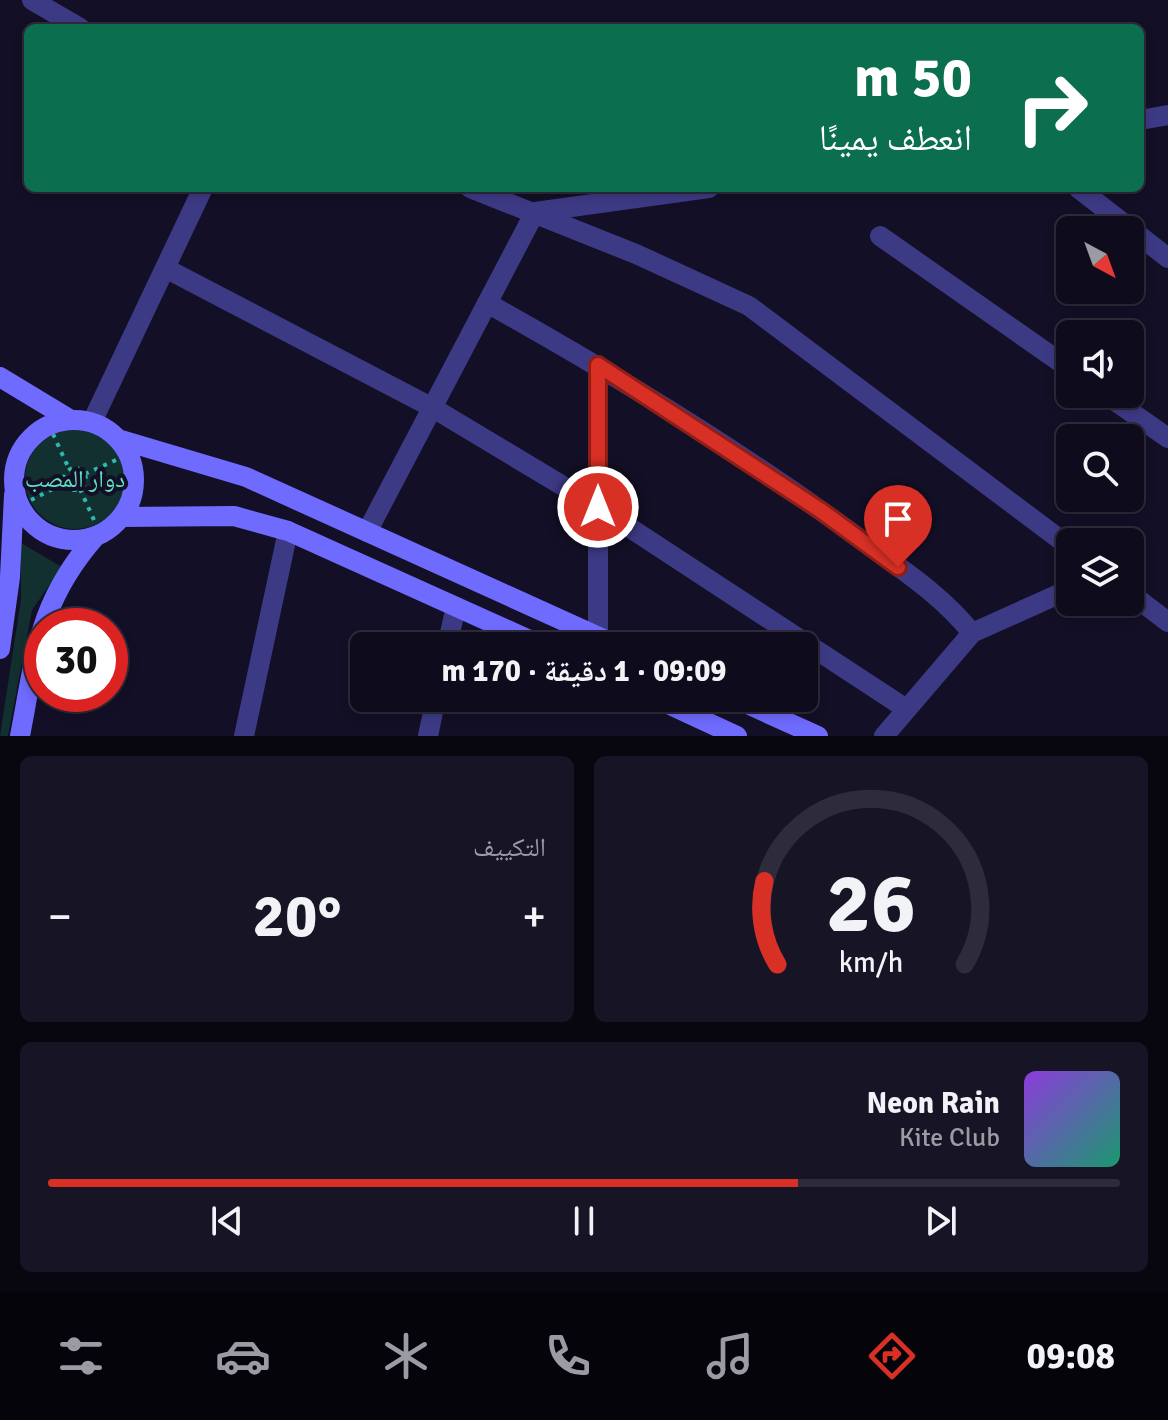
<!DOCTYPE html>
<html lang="ar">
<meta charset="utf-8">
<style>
:root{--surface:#0e0b1c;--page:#171425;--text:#f1f3f6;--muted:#9b9ba3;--line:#2e2b3b;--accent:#d93025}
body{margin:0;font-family:Signika,"Noto Naskh Arabic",sans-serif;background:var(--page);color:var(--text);direction:rtl;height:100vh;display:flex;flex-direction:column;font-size:30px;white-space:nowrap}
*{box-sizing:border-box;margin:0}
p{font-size:26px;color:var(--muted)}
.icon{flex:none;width:44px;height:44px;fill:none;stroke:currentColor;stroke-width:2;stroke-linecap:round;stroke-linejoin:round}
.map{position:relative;height:736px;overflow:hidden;direction:ltr}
.side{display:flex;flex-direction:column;gap:20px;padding:20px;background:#08060f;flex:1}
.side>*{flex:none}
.guide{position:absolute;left:24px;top:24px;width:1120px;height:168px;border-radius:12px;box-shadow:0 4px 12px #0003,0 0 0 2px var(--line);direction:rtl;background:#0b6e4f;color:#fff;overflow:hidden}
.needle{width:52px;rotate:139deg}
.controls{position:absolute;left:1056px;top:216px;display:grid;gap:16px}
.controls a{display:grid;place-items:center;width:88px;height:88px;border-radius:12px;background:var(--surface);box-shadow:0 4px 12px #0003,0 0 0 2px var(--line);font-size:40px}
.speed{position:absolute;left:24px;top:608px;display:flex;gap:16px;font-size:40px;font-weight:700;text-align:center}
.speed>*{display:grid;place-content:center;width:104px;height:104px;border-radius:50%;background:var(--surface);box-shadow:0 4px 12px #0003,0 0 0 2px var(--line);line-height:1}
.speed .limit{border:12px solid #d22;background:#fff;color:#111}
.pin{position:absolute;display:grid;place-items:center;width:68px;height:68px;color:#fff;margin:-82px -34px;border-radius:50% 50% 50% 0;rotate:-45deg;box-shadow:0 0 8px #0007}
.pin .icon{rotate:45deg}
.me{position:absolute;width:88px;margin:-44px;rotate:0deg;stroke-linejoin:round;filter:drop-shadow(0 0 6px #0008)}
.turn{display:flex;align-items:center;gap:28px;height:168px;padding:0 40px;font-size:36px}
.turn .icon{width:104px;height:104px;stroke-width:2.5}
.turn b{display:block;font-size:56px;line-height:68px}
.big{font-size:60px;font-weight:800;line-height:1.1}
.side .card{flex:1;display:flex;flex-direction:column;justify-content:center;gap:12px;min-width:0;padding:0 28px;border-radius:12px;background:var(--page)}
.side .dial{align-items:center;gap:0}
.dial svg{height:208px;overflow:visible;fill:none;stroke:var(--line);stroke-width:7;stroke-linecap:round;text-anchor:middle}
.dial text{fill:var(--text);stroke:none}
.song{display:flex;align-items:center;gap:24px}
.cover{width:96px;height:96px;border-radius:12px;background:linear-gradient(135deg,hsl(270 70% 55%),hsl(160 70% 35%))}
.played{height:8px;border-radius:4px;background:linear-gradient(90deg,var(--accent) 70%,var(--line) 70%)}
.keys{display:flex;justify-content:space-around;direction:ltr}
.heat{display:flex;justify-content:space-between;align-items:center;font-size:44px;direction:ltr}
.side .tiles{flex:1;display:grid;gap:20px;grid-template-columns:1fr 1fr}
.card:last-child{grid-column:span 2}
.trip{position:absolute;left:350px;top:632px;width:468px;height:80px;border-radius:12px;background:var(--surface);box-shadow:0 4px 12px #0003,0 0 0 2px var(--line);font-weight:800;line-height:80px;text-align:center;direction:rtl}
.tab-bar{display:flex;height:128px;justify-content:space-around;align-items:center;background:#06040b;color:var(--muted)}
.tab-bar .icon{width:56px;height:56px}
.tab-bar .on{color:var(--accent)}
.tab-bar b{font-size:36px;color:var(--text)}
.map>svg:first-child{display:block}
</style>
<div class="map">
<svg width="1168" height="736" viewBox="0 0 1168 736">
<rect width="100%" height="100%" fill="#130f26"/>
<!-- green -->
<path fill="#12302f" d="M25 479a50 50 0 1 1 100 0a50 50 0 1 1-100 0Z
M 21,543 L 62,567 L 32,610 L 8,736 L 0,736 L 21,599 Z"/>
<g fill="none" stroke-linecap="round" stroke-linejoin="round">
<!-- path -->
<path stroke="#2fb8b0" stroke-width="4" stroke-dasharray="4 6" stroke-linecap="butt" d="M 53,434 L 69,469
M64 479a11 11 0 1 1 22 0a11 11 0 1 1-22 0Z
M 85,474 L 116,460
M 80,489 L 94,520
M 31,500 L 65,483"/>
<!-- minor -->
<path stroke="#3d3a85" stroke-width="20" d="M 32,0 L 80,28
M 470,188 L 636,254 L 749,306 L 1070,547
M 1078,188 L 1168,258
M 880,236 L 1070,369
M 165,268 L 433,408 L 598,507 L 905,708
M 487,303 C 614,374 739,450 856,536 C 898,567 940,593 972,633 L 884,736
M 598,365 L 598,637
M 1105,394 L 1168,438
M 92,422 L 203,188
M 367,532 L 535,212
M 1130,593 L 1168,622
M 972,633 L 1070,589
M 447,646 L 456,607
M 244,736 L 288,531
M 428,736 L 436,698"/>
<!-- tertiary -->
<path stroke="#3d3a85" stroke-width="20" d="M 1140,120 L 1168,115
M 535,212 L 709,188"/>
<!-- secondary -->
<path stroke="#6f6bff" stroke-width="20" d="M 0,377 L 71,420
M14 480a60 60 0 1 1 120 0a60 60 0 1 1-120 0Z
M 118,439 L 246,477 L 619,646
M 121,517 L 234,516 L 288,531 L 543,646
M 0,649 L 10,577 L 14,495
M 655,698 L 737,736
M 734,698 L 818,736
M 20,736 C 36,653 38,602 96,536"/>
</g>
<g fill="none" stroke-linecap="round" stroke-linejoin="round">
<!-- route casing -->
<g stroke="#8d1f18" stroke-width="20">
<path id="route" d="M 598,507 L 598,365 L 820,510 L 898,567"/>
</g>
<!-- route -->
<use href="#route" stroke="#d93025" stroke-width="14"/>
</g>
<g text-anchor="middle" stroke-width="8" stroke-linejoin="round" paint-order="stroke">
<!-- park labels -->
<g font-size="24" fill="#5fe0c0" stroke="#130f26">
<text x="75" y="487">دوار المصب</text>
</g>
</g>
</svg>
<div class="controls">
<a><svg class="needle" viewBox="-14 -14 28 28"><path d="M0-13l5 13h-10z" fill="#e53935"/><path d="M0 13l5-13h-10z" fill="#9b9ba3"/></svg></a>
<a><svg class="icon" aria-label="sound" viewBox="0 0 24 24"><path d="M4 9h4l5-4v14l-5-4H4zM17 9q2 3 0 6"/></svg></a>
<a><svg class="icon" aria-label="search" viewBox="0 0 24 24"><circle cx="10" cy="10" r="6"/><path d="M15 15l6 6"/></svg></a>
<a><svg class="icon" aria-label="layers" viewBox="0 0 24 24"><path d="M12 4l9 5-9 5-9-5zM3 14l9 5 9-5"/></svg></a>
</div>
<div class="speed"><div class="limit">30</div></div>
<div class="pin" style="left:898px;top:567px;background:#d93025"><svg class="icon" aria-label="arrive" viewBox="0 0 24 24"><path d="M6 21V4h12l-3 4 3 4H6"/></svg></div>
<svg class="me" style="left:598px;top:507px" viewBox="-20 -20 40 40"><circle r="17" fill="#d93025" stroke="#fff" stroke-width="3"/><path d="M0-11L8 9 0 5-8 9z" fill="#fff"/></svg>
<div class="trip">09:09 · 1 دقيقة · 170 m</div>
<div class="guide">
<div class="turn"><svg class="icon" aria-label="right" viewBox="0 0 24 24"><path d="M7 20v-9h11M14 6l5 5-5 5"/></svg><div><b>50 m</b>انعطف يمينًا</div></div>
</div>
</div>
<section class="side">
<div class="tiles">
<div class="card dial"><svg viewBox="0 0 100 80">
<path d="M14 69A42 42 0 1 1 86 69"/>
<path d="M14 69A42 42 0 0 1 9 37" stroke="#d93025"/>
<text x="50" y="56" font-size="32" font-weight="700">26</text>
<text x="50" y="72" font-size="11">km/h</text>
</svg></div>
<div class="card"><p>التكييف</p>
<div class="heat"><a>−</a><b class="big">20°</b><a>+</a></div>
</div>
<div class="card">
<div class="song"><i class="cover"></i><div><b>Neon Rain</b><p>Kite Club</p></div></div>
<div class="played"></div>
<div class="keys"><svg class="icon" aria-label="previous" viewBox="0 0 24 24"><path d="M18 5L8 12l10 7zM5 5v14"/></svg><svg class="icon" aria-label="pause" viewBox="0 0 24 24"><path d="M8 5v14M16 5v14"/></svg><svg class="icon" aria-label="next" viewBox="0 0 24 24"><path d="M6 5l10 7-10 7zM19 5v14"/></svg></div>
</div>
</div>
</section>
<nav class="tab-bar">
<b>09:08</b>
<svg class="icon on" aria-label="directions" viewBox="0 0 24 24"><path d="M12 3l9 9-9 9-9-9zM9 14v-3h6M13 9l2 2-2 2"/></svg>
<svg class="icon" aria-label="music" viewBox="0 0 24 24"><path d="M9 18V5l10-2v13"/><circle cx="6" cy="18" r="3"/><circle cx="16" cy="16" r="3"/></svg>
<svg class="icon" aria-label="phone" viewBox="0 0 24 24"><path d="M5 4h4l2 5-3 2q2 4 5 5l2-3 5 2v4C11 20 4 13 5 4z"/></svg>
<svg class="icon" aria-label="climate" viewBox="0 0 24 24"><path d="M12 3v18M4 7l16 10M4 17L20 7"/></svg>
<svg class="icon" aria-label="car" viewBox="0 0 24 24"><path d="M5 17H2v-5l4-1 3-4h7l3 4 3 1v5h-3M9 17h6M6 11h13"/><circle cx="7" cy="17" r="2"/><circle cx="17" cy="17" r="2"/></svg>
<svg class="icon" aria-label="filters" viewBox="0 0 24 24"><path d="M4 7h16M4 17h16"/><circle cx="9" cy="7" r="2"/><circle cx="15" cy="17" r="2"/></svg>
</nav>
